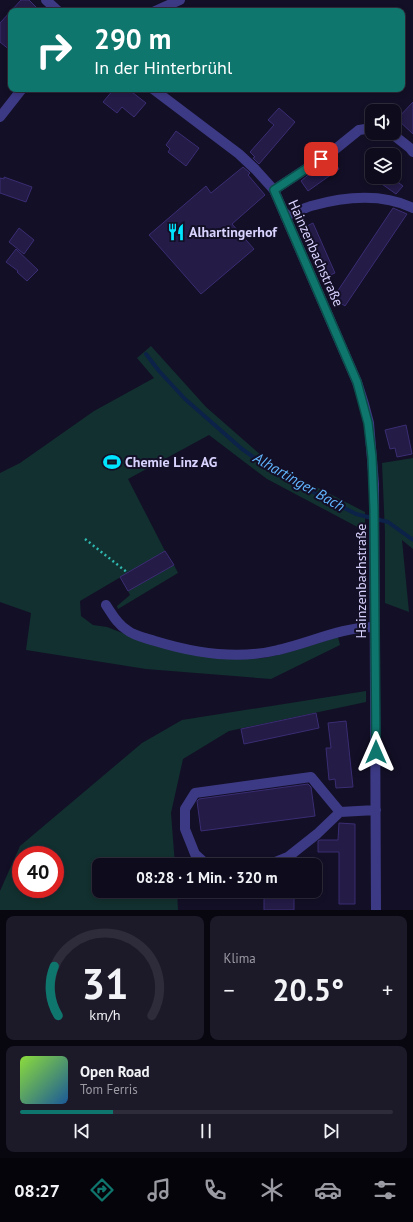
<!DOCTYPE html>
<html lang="de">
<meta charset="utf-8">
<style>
:root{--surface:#0e0b1c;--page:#1c1929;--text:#f1f3f6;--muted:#9b9ba3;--line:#2e2b3b;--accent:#0f766e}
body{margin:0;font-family:"PT Sans",sans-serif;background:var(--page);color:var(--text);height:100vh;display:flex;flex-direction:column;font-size:15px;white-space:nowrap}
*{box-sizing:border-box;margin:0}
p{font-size:13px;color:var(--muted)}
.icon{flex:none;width:22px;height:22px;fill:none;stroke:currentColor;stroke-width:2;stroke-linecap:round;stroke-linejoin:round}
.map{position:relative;height:910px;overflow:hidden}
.sheet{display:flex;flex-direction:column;gap:6px;padding:6px;background:#08060f;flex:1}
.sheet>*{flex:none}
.guide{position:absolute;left:8px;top:8px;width:397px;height:84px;border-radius:8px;box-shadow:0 2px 6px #0003,0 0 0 1px var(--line);background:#0f766e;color:#fff;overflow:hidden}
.fabs{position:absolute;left:365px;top:104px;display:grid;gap:8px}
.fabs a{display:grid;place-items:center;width:36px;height:36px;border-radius:8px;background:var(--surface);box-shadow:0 2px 6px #0003,0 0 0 1px var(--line);font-size:20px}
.speed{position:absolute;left:12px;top:846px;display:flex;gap:8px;font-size:20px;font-weight:700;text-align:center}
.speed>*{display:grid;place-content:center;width:52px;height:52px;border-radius:50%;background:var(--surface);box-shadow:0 2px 6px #0003,0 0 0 1px var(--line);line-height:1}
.speed .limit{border:6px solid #d22;background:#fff;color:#111}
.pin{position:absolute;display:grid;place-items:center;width:34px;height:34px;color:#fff;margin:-17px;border-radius:8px;box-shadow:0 2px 6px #0006}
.me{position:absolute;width:44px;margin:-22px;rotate:0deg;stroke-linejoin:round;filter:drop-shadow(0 0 3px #0008)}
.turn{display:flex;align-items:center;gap:14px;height:84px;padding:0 20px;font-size:18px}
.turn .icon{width:52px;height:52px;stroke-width:2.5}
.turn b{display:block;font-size:28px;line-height:34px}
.big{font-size:30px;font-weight:700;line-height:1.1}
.sheet .tile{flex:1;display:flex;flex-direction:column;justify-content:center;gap:6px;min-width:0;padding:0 14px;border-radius:8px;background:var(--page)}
.sheet .dial{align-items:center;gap:0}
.dial svg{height:104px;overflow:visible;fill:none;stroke:var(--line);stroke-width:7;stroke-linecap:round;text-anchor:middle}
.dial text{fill:var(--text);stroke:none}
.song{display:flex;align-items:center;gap:12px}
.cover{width:48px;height:48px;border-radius:6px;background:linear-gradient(135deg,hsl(90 70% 55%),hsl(210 70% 35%))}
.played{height:4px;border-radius:2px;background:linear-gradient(90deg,var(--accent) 25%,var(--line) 25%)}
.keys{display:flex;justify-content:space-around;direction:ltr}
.heat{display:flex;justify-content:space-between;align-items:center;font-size:22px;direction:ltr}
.sheet .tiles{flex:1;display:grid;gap:6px;grid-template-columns:1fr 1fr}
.tile:last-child{grid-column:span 2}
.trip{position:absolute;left:92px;top:858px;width:230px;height:40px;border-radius:8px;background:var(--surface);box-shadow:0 2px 6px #0003,0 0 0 1px var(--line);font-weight:700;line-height:40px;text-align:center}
.dock{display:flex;height:64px;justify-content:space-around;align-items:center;background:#06040b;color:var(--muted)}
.dock .icon{width:28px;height:28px}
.dock .active{color:var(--accent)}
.dock b{font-size:18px;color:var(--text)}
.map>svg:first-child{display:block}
</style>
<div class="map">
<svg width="413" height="910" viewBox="0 0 413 910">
<rect width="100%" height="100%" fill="#130f26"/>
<!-- green -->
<path fill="#12302f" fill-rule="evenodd" d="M 151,346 L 206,407 L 270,463 L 365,512 L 365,531 L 267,479 L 209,435 L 128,479 L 165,551 L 80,601 L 81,616 L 93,625 L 107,627 L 151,644 L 242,659 L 264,658 L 286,653 L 338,637 L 340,645 L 271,679 L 146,669 L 26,650 L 31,613 L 0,602 L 0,473 L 20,463 L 94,411 L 154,378 L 137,358 Z
M 413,458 L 413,549 L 402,540 L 409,612 L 385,603 L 385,533 L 382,463 Z
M 174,565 L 178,573 L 118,609 L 117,606 L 130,595 L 128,591 Z
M 366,691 L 366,702 L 229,731 L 183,759 L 171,813 L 175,865 L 99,865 L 99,891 L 177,891 L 178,910 L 0,910 L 0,891 L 20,846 L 142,743 L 182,720 ZM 21,855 L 55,855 L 55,889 L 21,889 Z"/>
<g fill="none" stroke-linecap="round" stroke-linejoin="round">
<!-- stream -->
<path stroke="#0c2248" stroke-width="4" d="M 146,354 L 159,371 L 185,399 L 242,449 L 276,473 L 356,514 L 388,522 L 413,540"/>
</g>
<!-- building -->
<path fill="#241b47" stroke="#3b2d73" d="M 21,0 L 29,0 L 40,11 L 11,11 L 11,51 L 0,42 L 0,23 Z
M 114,89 L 128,89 L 146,103 L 134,117 L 122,107 L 117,113 L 103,102 Z
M 413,102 L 413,134 L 397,119 Z
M 279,108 L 295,122 L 259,164 L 253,158 L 255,157 L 250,152 L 274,125 L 268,120 Z
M 176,131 L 199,148 L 186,166 L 168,152 L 170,149 L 166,145 Z
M 333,159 L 339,169 L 308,191 L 301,181 L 307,176 Z
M 243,167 L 250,173 L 248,175 L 265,195 L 232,224 L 254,249 L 201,294 L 149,235 L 206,186 L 211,193 Z
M 4,177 L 32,187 L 26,202 L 0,193 L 0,178 L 4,179 Z
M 372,177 L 391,177 L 403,186 L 396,194 Z
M 393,208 L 407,214 L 345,306 L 333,298 Z
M 313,223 L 335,273 L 323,278 L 301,229 Z
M 19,228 L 34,240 L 24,254 L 9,242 Z
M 16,249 L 38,270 L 27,281 L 17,272 L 18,271 L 6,262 Z
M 406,425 L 412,454 L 397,457 L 395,448 L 390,449 L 385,430 Z
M 165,551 L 174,565 L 128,591 L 120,577 Z
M 316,713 L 319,728 L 244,744 L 241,729 Z
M 346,721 L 353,787 L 336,788 L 335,779 L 329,780 L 326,748 L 331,748 L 328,723 Z
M 308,784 L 311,787 L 315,816 L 201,831 L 197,801 L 199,799 Z
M 339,823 L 355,824 L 355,904 L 339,904 L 339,852 L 318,852 L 318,841 L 320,840 L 338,840 Z
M 264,891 L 294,891 L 294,910 L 264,910 Z"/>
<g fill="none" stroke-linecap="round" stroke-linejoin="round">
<!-- path -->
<path stroke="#2fb8b0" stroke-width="2.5" stroke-dasharray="2 3" stroke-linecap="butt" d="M 85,539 L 128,573"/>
<!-- minor -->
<path stroke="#3d3a85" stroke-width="10" d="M 46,0 L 58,11
M 155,11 L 180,0
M 153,89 L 239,154 L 255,169 L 274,190 L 357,382 L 364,404 L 369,423 L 374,484 L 376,910
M 0,117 L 22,89
M 391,133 L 410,148 L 413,152
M 274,190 L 333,151 L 359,130 L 372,128
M 285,216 C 294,213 302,209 311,206 C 343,197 382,193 413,208
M 106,605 C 112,614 117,624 127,630 C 134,636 146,638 155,641 C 194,653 238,660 278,650 C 310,643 341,627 375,627
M 207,865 L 195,854 L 185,829 L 185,809 L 195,793 L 311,777 L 340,812
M 268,865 L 288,857 L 317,834 L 340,812 L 376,810"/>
</g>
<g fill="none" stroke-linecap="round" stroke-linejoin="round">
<!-- route casing -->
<g stroke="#0a4d48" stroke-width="10">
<path id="route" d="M 321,159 L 274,190 L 357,382 L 368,423 L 372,457 L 374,509 L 376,752"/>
</g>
<!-- route -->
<use href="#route" stroke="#0f766e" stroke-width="7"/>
</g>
<!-- icons -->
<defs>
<g id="restaurant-bare" transform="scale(1.38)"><path d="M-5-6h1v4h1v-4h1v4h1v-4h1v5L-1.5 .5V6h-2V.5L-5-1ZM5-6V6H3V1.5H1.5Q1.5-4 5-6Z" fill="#00e5ff" stroke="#130f26" stroke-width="2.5" paint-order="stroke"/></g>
<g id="stadium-bare" transform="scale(1.38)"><path d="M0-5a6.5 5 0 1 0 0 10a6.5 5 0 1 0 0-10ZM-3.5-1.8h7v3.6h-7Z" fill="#00e5ff" stroke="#130f26" stroke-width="2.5" paint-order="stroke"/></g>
</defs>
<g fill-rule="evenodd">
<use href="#restaurant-bare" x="176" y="232"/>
<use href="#stadium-bare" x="112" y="462"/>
</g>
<g text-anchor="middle" stroke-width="4" stroke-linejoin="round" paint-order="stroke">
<!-- poi labels -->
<g font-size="14" font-weight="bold" fill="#d9d4ff" stroke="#130f26" text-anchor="start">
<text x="189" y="237">Alhartingerhof</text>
<text x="125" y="467">Chemie Linz AG</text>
</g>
<!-- street labels -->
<g font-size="14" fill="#d9d4ff" stroke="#130f26">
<text transform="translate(316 253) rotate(66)" y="5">Hainzenbachstraße</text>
<text transform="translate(361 581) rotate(-90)" y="5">Hainzenbachstraße</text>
</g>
<!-- water labels -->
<g font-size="15" font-style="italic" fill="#62b6ff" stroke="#130f26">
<text transform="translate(299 482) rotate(30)" y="5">Alhartinger Bach</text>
</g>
</g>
</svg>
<div class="fabs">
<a><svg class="icon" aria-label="sound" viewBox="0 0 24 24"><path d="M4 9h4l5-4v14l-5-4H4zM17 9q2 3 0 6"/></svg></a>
<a><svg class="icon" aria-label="layers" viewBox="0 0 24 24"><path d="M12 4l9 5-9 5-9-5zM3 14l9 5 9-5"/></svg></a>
</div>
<div class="speed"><div class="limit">40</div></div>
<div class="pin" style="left:321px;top:159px;background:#d93025"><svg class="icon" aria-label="arrive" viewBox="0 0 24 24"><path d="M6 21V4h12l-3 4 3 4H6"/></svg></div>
<svg class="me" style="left:376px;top:752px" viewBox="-20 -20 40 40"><path d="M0-17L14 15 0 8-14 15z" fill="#0f766e" stroke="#fff" stroke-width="4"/></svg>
<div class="trip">08:28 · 1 Min. · 320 m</div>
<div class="guide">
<div class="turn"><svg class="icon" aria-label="right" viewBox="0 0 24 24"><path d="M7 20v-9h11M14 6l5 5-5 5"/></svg><div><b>290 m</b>In der Hinterbrühl</div></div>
</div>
</div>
<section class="sheet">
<div class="tiles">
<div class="tile dial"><svg viewBox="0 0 100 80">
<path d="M14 69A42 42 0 1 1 86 69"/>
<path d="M14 69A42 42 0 0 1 11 31" stroke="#0f766e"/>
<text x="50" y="56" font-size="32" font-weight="700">31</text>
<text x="50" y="72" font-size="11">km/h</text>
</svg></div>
<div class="tile"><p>Klima</p>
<div class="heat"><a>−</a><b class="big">20.5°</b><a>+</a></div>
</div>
<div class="tile">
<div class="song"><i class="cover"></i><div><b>Open Road</b><p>Tom Ferris</p></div></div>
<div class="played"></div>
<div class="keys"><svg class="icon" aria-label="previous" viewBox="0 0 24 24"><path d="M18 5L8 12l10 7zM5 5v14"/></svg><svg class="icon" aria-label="pause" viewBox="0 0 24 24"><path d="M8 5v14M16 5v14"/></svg><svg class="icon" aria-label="next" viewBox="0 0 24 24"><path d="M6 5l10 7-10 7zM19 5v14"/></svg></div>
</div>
</div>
</section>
<nav class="dock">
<b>08:27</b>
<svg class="icon active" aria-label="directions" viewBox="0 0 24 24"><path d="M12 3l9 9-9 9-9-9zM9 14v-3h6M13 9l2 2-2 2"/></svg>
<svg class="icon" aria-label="music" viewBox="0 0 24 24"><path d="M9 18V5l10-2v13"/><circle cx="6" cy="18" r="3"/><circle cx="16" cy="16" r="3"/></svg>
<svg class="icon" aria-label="phone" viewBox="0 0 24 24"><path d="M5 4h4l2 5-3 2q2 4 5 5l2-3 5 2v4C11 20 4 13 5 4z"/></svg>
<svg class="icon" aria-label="climate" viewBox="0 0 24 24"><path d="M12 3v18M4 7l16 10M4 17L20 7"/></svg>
<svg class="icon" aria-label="car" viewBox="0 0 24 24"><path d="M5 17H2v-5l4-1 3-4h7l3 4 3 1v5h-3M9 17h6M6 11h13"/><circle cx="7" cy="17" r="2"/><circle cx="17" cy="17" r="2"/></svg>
<svg class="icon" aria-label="filters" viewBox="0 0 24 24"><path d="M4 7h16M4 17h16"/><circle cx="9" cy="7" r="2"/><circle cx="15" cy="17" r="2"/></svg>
</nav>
